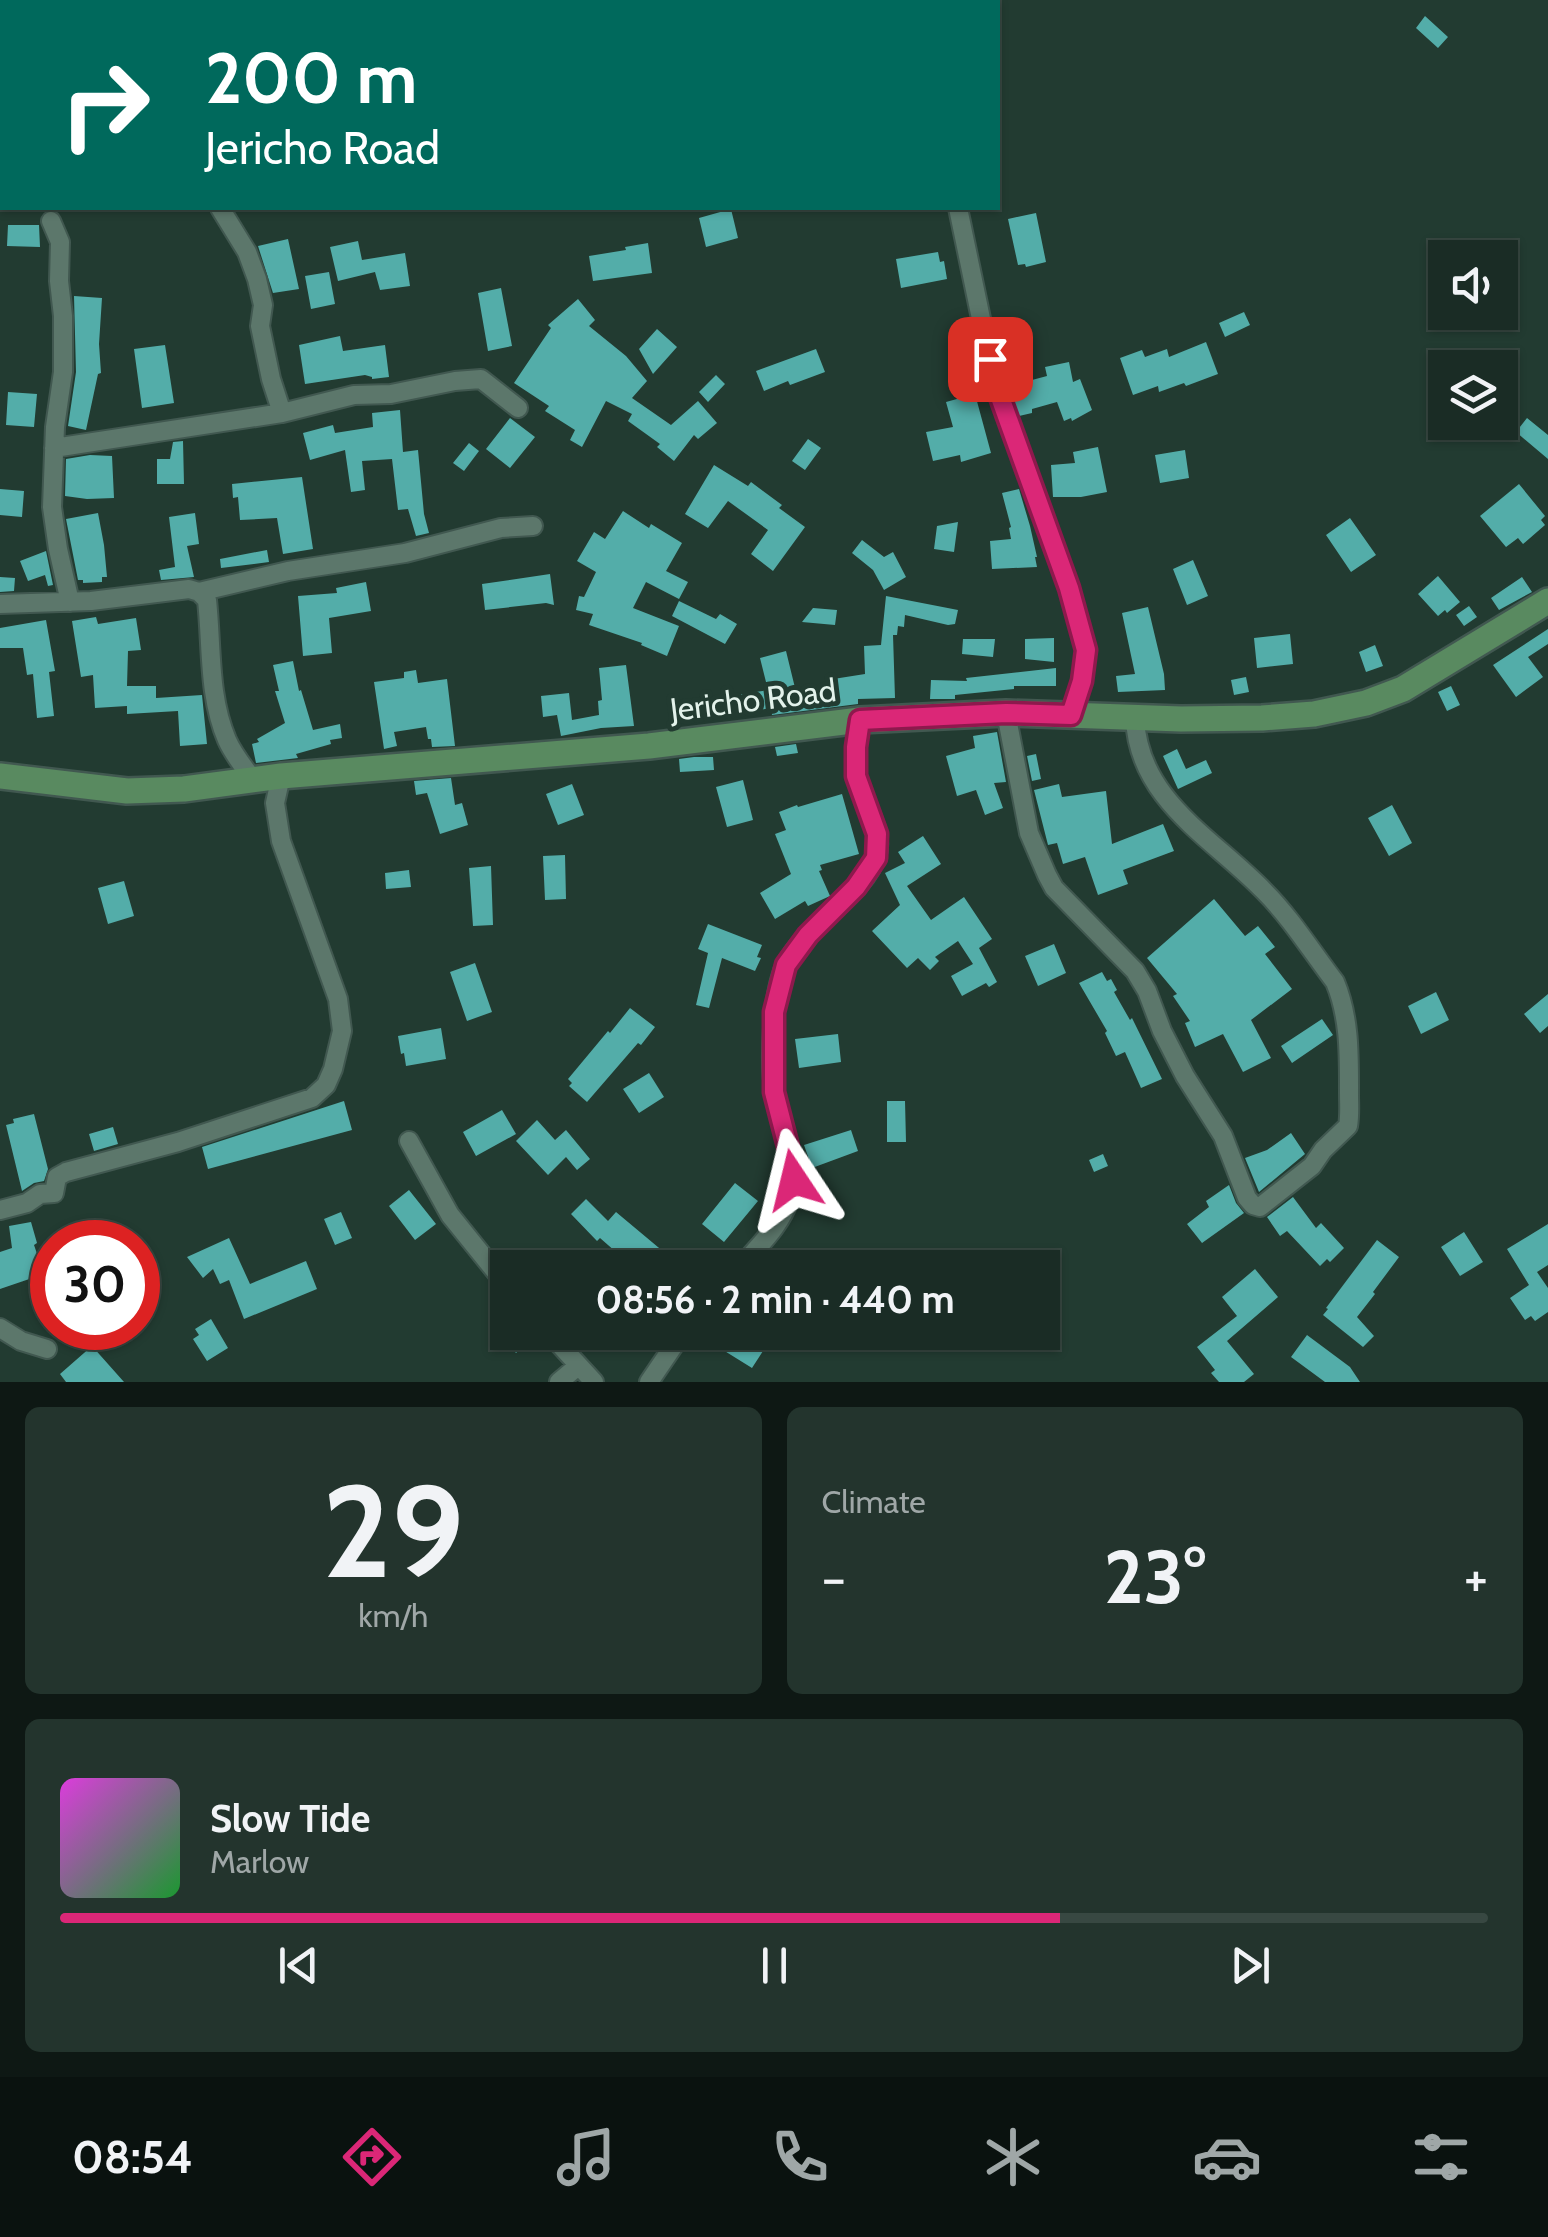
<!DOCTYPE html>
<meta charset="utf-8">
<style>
:root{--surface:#1a2c25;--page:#23342d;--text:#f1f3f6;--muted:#9fa7a7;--line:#384842;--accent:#db2777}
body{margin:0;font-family:Cabin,sans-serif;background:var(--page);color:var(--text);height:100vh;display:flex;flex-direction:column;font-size:38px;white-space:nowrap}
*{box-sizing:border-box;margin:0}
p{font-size:32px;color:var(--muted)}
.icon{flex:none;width:55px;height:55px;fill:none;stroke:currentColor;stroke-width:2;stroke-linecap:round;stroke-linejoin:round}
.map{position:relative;height:1382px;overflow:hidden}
.drawer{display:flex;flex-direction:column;gap:25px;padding:25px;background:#0e1814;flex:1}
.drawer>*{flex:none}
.top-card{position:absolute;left:0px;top:0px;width:1000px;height:210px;box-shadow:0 2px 8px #0004,0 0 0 2px var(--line);background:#00695c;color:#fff;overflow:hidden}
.tools{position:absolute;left:1428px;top:240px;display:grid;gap:20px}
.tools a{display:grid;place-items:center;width:90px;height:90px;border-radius:0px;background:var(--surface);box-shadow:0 2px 8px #0004,0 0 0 2px var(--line);font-size:50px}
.speed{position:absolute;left:30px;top:1220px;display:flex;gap:20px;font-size:50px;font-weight:700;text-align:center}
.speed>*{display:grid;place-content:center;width:130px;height:130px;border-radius:50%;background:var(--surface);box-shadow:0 2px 8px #0004,0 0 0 2px var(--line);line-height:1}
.speed .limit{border:15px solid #d22;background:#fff;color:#111}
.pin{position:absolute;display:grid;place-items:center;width:85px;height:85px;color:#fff;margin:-42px;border-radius:20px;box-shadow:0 5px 15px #0006}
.me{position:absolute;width:110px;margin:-55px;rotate:350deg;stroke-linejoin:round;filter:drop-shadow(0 0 8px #0008)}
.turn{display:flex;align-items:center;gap:35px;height:210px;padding:0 40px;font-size:45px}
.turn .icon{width:130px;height:130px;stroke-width:2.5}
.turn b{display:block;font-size:70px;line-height:85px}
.big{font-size:75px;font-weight:800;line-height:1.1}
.drawer .widget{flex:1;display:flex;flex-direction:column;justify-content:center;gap:15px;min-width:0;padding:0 35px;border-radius:15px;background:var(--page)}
.drawer .dial{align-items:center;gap:0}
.dial b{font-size:130px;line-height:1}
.song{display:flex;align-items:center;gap:30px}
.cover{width:120px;height:120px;border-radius:15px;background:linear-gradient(135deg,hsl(300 70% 55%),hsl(130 70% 35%))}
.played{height:10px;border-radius:5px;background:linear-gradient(90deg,var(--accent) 70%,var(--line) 70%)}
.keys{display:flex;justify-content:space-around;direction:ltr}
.heat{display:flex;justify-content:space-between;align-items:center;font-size:55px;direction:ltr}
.drawer .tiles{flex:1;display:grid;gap:25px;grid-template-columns:1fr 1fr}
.widget:last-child{grid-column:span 2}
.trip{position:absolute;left:490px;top:1250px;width:570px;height:100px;border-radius:0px;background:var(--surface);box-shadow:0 2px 8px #0004,0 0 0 2px var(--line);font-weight:800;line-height:100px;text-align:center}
.tab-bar{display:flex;height:160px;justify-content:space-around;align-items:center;background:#0a120f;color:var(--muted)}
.tab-bar .icon{width:70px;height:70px}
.tab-bar .current{color:var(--accent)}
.tab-bar b{font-size:45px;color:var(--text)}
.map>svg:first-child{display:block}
</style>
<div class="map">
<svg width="1548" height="1382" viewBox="0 0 1548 1382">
<rect width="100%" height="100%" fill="#223b31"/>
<!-- building -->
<path fill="#53ada9" d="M 1425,16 L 1448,37 L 1438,48 L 1416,28 Z
M 731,209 L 738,238 L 706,247 L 699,218 Z
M 1036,213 L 1046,262 L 1026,267 L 1025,264 L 1018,265 L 1008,219 Z
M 8,225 L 39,225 L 40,247 L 7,246 Z
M 288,239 L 299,289 L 273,293 L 258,246 Z
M 358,241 L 362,260 L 405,253 L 410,286 L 380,290 L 375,272 L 338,281 L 330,247 Z
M 648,243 L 652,273 L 593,281 L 589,256 L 626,250 L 625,247 Z
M 938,252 L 940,262 L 944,261 L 947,279 L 901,288 L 896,259 Z
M 329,272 L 335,304 L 311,309 L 305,276 Z
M 501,288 L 512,346 L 488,351 L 478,293 Z
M 74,296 L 102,298 L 99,344 L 101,373 L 98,374 L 86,430 L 68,426 L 76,372 Z
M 578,299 L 595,320 L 589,326 L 626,356 L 647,381 L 632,398 L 671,425 L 698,401 L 717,423 L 698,439 L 694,435 L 674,461 L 657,447 L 660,444 L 628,421 L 632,414 L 606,401 L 582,447 L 570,440 L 575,430 L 545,411 L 549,406 L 514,383 L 551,328 L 548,325 Z
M 1244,312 L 1250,325 L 1225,337 L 1219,323 Z
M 657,329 L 677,347 L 653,374 L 639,349 Z
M 340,336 L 343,351 L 385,345 L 389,377 L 372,379 L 372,377 L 365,375 L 305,384 L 299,345 Z
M 1206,342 L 1218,374 L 1186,386 L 1184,383 L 1159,392 L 1158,386 L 1133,395 L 1120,358 L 1142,350 L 1145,357 L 1167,349 L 1169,357 Z
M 165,345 L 174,403 L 142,408 L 134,349 Z
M 816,349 L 825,372 L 790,385 L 788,381 L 764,391 L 756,371 Z
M 1069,362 L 1073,382 L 1080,379 L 1092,410 L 1072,421 L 1071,418 L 1064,421 L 1057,402 L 1032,409 L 1032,413 L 1019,416 L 1009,386 L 1047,376 L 1045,367 Z
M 716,375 L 725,384 L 708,402 L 699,392 Z
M 8,392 L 37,394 L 34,427 L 6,425 Z
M 975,394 L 991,453 L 961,462 L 960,455 L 933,461 L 926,432 L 953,427 L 946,402 Z
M 400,410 L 403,452 L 418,450 L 424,514 L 429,533 L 416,536 L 408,509 L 398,510 L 392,459 L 362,461 L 365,490 L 351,492 L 345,450 L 310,460 L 303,433 L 333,425 L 335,433 L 373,427 L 372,413 Z
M 510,418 L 535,437 L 510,468 L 486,449 Z
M 1527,418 L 1548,435 L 1548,459 L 1516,432 Z
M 808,439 L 821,448 L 805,470 L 792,461 Z
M 183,441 L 184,484 L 157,484 L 157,459 L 170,459 L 173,442 Z
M 469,443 L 479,451 L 464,471 L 453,463 Z
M 1098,447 L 1107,492 L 1081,497 L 1053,497 L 1051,465 L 1075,463 L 1073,452 Z
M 1185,450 L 1189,478 L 1160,483 L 1155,455 Z
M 90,455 L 112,456 L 114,498 L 87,499 L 65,496 L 66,459 Z
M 714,465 L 748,486 L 751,482 L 782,505 L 779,508 L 805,527 L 773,571 L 751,554 L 768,530 L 728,501 L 708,528 L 685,514 Z
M 302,477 L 313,549 L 283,554 L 277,518 L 240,520 L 238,497 L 233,498 L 232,484 Z
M 1519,484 L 1545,516 L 1541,520 L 1545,525 L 1523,544 L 1518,538 L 1506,547 L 1480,516 Z
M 0,489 L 24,491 L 22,517 L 0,515 Z
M 1019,489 L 1030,526 L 1037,557 L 1035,557 L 1037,567 L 992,569 L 990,541 L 1011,539 L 1009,528 L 1011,527 L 1002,493 Z
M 623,511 L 649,528 L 651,524 L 682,543 L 666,571 L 688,582 L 679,599 L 646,582 L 633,608 L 679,626 L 667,656 L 641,645 L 642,643 L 589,625 L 593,614 L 576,610 L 579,596 L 584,597 L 596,572 L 577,561 L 594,532 L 605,539 Z
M 98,513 L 104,545 L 107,577 L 102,577 L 102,582 L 83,583 L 83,580 L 78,580 L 66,519 Z
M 195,513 L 199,544 L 187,546 L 194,577 L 161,580 L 159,570 L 175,567 L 169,517 Z
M 1350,518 L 1376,555 L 1351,572 L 1326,535 Z
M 958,522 L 954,552 L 934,549 L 937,526 Z
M 862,540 L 884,557 L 893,552 L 906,577 L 884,590 L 873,570 L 852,553 Z
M 267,550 L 269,562 L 221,568 L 220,559 Z
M 46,551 L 53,585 L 48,586 L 45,575 L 28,581 L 20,561 Z
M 1193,560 L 1208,596 L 1187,605 L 1173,569 Z
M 550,574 L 554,605 L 546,603 L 485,610 L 482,584 Z
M 1438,576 L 1460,602 L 1447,613 L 1445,610 L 1438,616 L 1418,594 Z
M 0,577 L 15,578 L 14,591 L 0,592 Z
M 1522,577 L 1532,592 L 1499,610 L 1491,598 Z
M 366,582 L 371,611 L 329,618 L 332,653 L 303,656 L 298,596 L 337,593 L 336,588 Z
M 886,596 L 958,610 L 955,624 L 948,625 L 905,615 L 904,627 L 898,626 L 897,635 L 893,635 L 895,698 L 858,699 L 858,704 L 772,715 L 771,708 L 739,713 L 736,695 L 768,690 L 760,658 L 786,651 L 797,696 L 828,690 L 827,680 L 865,674 L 864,646 L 881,645 Z
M 679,601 L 716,619 L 720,614 L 737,624 L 725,644 L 672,616 Z
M 1469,606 L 1477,617 L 1464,626 L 1456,615 Z
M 1148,607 L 1164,674 L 1165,690 L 1118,692 L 1116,676 L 1135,674 L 1122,613 Z
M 813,608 L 837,610 L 835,625 L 802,622 Z
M 96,617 L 98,624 L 136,618 L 141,650 L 128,651 L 127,686 L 156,686 L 156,698 L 202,695 L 207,744 L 180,746 L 178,711 L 127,714 L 127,706 L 95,708 L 93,675 L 81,677 L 72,621 Z
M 46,620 L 55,671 L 49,672 L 54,716 L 37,718 L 33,674 L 27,675 L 23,648 L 0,648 L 0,628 Z
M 1548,629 L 1548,644 L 1528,657 L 1543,677 L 1516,697 L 1493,665 Z
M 1290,634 L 1293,664 L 1257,668 L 1254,638 Z
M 1054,638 L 1054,662 L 1025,659 L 1025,639 Z
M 963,639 L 995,639 L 993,657 L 962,654 Z
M 1375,645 L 1383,666 L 1366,672 L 1359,652 Z
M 293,661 L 299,691 L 301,690 L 313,730 L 340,724 L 342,738 L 330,740 L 331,744 L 296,754 L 298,758 L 256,763 L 252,744 L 259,742 L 257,739 L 285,723 L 275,691 L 279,691 L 273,665 Z
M 626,665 L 634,726 L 601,728 L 561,736 L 557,715 L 543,717 L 541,696 L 569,693 L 572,720 L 599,715 L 598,701 L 602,700 L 599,668 Z
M 1056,668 L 1056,686 L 1014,686 L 1014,689 L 955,695 L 955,699 L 930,699 L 931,680 L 967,681 L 966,678 Z
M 416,670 L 418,683 L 447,679 L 455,746 L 432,747 L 431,739 L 428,739 L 426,727 L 394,732 L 397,746 L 384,749 L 374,682 L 404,678 L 404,672 Z
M 1246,677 L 1249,692 L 1234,695 L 1231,680 Z
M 1451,686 L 1460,705 L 1447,711 L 1438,692 Z
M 997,732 L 1006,782 L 994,783 L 1003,808 L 985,815 L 976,790 L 957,796 L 946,756 L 975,748 L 973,736 Z
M 796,744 L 798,753 L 777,756 L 775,747 Z
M 1177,749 L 1186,769 L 1206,760 L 1212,773 L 1178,789 L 1163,756 Z
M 1036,754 L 1041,779 L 1032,781 L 1027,756 Z
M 694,757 L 713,757 L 714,770 L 680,772 L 679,759 Z
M 451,778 L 455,805 L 462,803 L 468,825 L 440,834 L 427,793 L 416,795 L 414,781 Z
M 743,780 L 753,820 L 727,827 L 716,787 Z
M 572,784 L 584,815 L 558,825 L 546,794 Z
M 1059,784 L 1062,797 L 1106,791 L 1112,844 L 1163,824 L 1174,851 L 1123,870 L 1128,884 L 1098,895 L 1085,857 L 1063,864 L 1057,843 L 1048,845 L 1034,790 Z
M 842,794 L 859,854 L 820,865 L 822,870 L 819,871 L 830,896 L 808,906 L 805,901 L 775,919 L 760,893 L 791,874 L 775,834 L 786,830 L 779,812 L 797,805 L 798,807 Z
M 1392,805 L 1412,843 L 1389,856 L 1368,818 Z
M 923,836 L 941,864 L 907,886 L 931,920 L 964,897 L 992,939 L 979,948 L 997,982 L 989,987 L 986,983 L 962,996 L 951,976 L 973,964 L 958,941 L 935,957 L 939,961 L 930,970 L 918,958 L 907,968 L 872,931 L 900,905 L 885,873 L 905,863 L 898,852 Z
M 565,855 L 566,899 L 545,900 L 543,856 Z
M 491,866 L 493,925 L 473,926 L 469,868 Z
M 409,870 L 411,887 L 386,889 L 385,873 Z
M 124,881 L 134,916 L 108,924 L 98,888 Z
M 1214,899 L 1245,936 L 1258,926 L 1275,947 L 1265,954 L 1292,989 L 1251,1020 L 1271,1058 L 1243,1072 L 1223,1034 L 1195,1047 L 1185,1023 L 1190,1021 L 1173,996 L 1177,994 L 1147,958 Z
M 708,924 L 762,945 L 757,957 L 761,958 L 755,971 L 722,958 L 709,1008 L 696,1005 L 708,953 L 698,949 Z
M 1054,944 L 1066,973 L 1038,986 L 1025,956 Z
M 475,963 L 492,1012 L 467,1021 L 450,972 Z
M 1102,972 L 1107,981 L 1111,979 L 1117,990 L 1114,992 L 1130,1020 L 1132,1018 L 1162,1079 L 1141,1088 L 1125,1052 L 1116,1056 L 1105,1033 L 1107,1031 L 1079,983 Z
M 1436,992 L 1449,1020 L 1421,1034 L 1408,1006 Z
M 1548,994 L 1548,1026 L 1540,1033 L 1524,1014 Z
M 630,1008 L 655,1027 L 641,1045 L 638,1043 L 587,1102 L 569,1086 L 572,1083 L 568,1079 L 608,1031 L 610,1033 Z
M 1322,1019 L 1333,1035 L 1292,1063 L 1281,1046 Z
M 441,1028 L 446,1059 L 406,1066 L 404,1053 L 401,1054 L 398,1036 Z
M 838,1034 L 841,1062 L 799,1068 L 795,1039 Z
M 649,1073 L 664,1097 L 639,1113 L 623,1089 Z
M 344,1101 L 352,1130 L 208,1169 L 202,1147 Z
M 887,1101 L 905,1101 L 906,1142 L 887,1142 Z
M 502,1110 L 516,1134 L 476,1156 L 463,1132 Z
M 34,1114 L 48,1169 L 44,1181 L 34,1183 L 22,1191 L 6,1125 L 14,1123 L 13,1119 Z
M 537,1120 L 555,1140 L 566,1130 L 590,1159 L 577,1170 L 566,1157 L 548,1175 L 516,1141 Z
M 113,1127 L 118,1144 L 94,1151 L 89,1134 Z
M 851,1130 L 858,1151 L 812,1168 L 804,1145 Z
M 1291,1133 L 1305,1154 L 1259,1192 L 1245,1158 L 1267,1150 Z
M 1103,1154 L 1108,1166 L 1094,1172 L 1089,1160 Z
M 735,1183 L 758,1201 L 724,1242 L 702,1224 Z
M 1229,1185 L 1236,1203 L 1244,1213 L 1202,1243 L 1187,1224 L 1209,1207 L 1206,1201 Z
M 409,1190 L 436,1224 L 415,1240 L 389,1206 Z
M 1293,1197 L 1316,1228 L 1321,1223 L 1344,1248 L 1330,1262 L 1327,1259 L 1320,1266 L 1287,1231 L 1280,1236 L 1267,1217 Z
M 586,1199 L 608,1221 L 616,1212 L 683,1268 L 629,1268 L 622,1261 L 624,1259 L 600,1238 L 597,1241 L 571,1214 Z
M 341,1212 L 352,1238 L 335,1245 L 324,1219 Z
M 31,1222 L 37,1243 L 34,1245 L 44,1274 L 0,1289 L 0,1252 L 12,1248 L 9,1226 Z
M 1548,1224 L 1548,1265 L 1537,1272 L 1548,1288 L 1548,1312 L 1535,1321 L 1531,1316 L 1525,1320 L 1510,1298 L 1529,1285 L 1507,1249 Z
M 1464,1232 L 1483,1262 L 1460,1276 L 1441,1247 Z
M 229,1238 L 250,1284 L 306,1261 L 317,1289 L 244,1319 L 229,1280 L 220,1284 L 213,1269 L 203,1278 L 187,1257 Z
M 1377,1240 L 1399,1257 L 1373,1292 L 1375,1294 L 1357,1317 L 1374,1336 L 1363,1347 L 1323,1315 L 1328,1309 L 1326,1308 Z
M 1255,1269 L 1278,1297 L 1227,1341 L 1254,1374 L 1244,1382 L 1219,1382 L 1211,1373 L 1215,1370 L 1197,1347 L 1237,1316 L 1222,1297 Z
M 211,1319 L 228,1348 L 207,1361 L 193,1339 L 199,1335 L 195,1329 Z
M 498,1332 L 536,1332 L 536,1334 L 516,1353 Z
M 733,1332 L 763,1351 L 752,1368 L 723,1350 Z
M 1307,1335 L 1350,1367 L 1360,1382 L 1325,1382 L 1291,1357 Z
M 92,1346 L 124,1382 L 66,1382 L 60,1374 Z"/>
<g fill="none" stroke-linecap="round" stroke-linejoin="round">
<!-- street casing -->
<g stroke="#415850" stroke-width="22">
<path id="street" d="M 861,0 L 863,2
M 220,208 L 247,252 L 257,279 L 263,305 L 260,326 L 271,379 L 282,413
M 958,208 L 995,386 L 1069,588 L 1086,650 L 1081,681 L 1071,715
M 51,221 L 60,242 L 59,281 L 63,316 L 63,372 L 55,427 L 52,507 L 58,549 L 70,602
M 54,448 L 282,413 L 354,395 L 391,394 L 455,381 L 481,379 L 518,408
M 199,592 L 207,600 C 212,646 208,696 227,740 C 233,754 244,767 253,780
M 0,604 L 91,601 L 189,589 L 199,592 L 288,571 L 405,553 L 501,528 L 533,526
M 1006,713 L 1029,833 L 1047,875 L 1054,888 L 1135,971 L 1147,991 L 1162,1031 L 1185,1076 L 1223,1136 L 1247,1198 L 1253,1205 L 1260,1207 L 1312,1166 L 1323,1150 L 1348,1126 C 1350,1115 1349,1105 1349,1094 C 1349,1056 1350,1018 1335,982 C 1312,952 1291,918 1264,891 C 1213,838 1138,800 1135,718
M 409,1141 L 450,1215 L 508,1287
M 0,1210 L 27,1203 L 40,1194 L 54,1193 L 57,1177 L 66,1172 L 178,1142 L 312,1098 L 326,1085 L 333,1069 L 342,1031 L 338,999 L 281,841 L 275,803 L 281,776
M 740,1268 C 758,1246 780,1227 789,1200 C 802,1166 782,1129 775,1095 C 769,1064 772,995 785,966 C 804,926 866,895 877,854 C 884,828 860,799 856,773 C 853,756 857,738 860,720
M 0,1328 L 21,1341 L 47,1349
M 548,1332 L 594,1382
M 559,1382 L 578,1366
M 649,1382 L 683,1332"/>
</g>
<!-- secondary casing -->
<g stroke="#415850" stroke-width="30">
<path id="secondary" d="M 0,776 L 127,791 L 184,789 L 281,776 L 649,746 L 860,720 L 1006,713 L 1181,719 L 1262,718 L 1314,714 L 1366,703 L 1403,689 L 1548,601"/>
</g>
<!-- street -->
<use href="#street" stroke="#5c776b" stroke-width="18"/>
<!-- secondary -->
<use href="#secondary" stroke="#598a60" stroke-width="25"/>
</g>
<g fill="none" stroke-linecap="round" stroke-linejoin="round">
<!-- route casing -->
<g stroke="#8e194d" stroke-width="25">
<path id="route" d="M 794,1180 L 792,1162 L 774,1092 L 774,1012 L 786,965 L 808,935 L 856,887 L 876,858 L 877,834 L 856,776 L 856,747 L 860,720 L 1006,713 L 1071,715 L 1082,681 L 1086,650 L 1069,588 L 996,386 L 990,359"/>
</g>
<!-- route -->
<use href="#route" stroke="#db2777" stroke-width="18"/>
</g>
<g text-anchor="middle" stroke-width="10" stroke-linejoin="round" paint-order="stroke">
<!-- street labels -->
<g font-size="32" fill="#e3f2eb" stroke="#223b31">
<text transform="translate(753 700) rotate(-7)" y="11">Jericho Road</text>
</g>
</g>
</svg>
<div class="tools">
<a><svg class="icon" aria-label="sound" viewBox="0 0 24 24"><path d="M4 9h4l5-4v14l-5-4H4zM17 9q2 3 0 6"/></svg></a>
<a><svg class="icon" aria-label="layers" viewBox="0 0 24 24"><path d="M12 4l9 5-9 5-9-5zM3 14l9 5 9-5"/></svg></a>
</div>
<div class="speed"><div class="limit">30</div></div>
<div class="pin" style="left:990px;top:359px;background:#d93025"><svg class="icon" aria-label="arrive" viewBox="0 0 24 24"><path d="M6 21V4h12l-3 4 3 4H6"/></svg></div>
<svg class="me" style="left:794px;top:1180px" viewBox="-20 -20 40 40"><path d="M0-17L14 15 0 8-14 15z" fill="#db2777" stroke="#fff" stroke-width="4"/></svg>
<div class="trip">08:56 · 2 min · 440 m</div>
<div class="top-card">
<div class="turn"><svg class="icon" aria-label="right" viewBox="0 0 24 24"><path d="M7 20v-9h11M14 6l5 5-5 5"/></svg><div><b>200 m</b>Jericho Road</div></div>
</div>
</div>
<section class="drawer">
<div class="tiles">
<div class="widget dial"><b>29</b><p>km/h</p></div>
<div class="widget"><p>Climate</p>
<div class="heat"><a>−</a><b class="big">23°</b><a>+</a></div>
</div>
<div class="widget">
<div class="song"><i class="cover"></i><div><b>Slow Tide</b><p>Marlow</p></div></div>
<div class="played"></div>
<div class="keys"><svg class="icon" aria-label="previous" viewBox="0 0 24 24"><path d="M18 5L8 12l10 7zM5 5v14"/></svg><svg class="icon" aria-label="pause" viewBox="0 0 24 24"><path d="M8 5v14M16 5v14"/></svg><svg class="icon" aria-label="next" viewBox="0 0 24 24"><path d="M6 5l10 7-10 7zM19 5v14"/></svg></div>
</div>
</div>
</section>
<nav class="tab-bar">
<b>08:54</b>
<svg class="icon current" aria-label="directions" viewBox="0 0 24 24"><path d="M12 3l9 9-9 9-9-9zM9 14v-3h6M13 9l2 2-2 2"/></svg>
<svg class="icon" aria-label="music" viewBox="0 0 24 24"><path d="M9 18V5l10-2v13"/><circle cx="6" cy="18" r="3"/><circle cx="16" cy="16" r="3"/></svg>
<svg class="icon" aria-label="phone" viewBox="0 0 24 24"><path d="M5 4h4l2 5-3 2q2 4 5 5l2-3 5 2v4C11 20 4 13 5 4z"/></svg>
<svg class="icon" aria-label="climate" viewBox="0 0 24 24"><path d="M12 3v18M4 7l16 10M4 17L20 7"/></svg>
<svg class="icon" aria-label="car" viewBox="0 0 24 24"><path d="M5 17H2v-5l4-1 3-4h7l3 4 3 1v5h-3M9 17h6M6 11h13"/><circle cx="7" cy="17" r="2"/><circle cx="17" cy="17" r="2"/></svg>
<svg class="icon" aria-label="filters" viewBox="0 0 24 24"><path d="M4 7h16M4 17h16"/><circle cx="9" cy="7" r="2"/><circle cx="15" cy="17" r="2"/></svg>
</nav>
